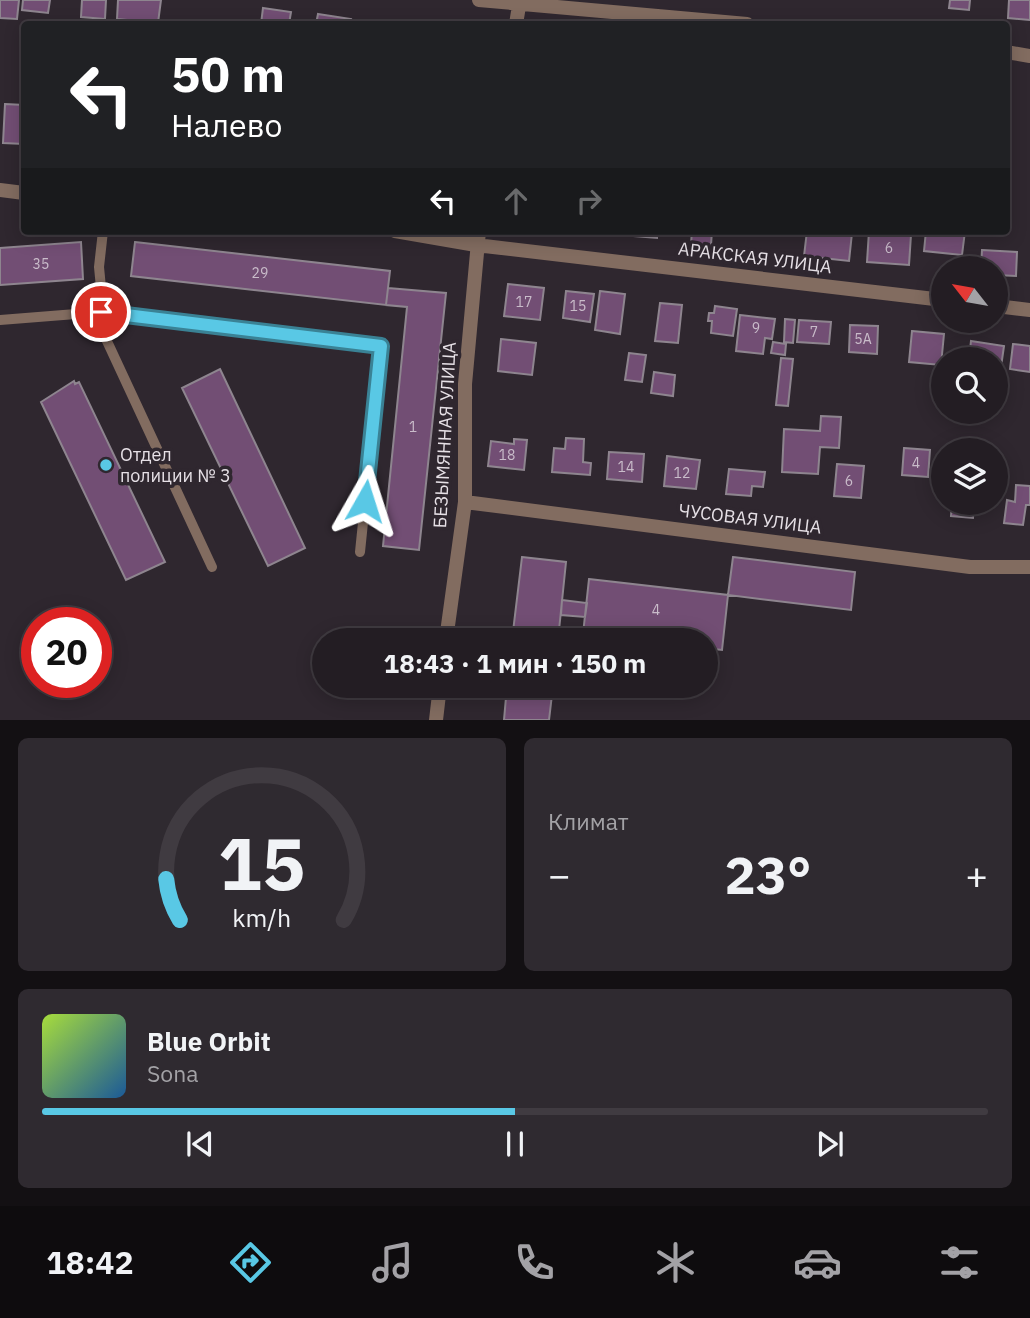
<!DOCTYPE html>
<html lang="ru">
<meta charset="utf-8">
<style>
:root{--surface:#231d23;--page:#2f2a30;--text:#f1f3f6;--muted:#a3a2a6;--line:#403b41;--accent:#59c8e5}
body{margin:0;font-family:"IBM Plex Sans",sans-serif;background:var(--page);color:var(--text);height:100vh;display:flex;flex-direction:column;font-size:26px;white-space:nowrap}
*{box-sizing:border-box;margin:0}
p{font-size:23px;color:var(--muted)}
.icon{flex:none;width:38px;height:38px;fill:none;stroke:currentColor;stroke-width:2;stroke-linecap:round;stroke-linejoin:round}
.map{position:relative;height:720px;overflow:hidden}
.drawer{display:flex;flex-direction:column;gap:18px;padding:18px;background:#131013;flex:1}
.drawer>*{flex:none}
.guide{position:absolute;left:21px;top:21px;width:989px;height:214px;border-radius:7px;box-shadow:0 4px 18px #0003,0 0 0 2px var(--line);background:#202124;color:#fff;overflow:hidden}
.needle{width:46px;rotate:301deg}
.buttons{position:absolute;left:931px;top:256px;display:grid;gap:14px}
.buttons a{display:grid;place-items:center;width:77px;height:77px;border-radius:50%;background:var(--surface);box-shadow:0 4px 18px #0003,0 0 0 2px var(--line);font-size:35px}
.speed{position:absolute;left:21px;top:607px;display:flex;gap:14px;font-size:35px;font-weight:700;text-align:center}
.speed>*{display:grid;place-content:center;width:91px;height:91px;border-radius:50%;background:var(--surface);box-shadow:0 4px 18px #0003,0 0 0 2px var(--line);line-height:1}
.speed .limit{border:10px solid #d22;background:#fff;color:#111}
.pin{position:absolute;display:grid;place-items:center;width:60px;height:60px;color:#fff;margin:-30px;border:4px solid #fff;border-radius:50%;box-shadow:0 2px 7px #0007}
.me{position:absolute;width:77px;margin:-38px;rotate:6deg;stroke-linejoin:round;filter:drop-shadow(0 0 5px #0008)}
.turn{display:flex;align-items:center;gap:24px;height:147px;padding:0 35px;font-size:32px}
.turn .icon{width:91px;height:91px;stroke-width:2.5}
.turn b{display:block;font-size:49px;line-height:60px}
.lanes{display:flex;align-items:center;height:66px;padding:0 35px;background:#0003;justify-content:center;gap:35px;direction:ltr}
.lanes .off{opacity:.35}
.big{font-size:52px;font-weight:700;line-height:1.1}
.drawer .tile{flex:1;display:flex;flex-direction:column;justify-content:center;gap:10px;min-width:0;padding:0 24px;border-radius:10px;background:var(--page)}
.drawer .dial{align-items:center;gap:0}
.dial svg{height:182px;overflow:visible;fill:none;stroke:var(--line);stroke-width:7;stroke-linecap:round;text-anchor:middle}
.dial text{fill:var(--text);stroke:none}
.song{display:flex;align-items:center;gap:21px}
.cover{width:84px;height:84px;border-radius:10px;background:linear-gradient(135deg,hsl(80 70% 55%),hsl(210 70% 35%))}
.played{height:7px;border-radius:4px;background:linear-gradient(90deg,var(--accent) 50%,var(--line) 50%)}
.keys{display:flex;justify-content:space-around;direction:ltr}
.heat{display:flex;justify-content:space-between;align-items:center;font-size:38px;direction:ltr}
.drawer .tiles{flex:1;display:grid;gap:18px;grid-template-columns:1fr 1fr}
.tile:last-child{grid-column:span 2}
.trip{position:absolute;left:312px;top:628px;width:406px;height:70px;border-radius:35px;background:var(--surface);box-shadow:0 4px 18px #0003,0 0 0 2px var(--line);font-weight:700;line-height:70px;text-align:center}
.menu{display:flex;height:112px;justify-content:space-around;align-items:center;background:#0e0c0e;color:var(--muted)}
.menu .icon{width:49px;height:49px}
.menu .active{color:var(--accent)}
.menu b{font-size:32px;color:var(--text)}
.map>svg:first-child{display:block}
</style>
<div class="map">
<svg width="1030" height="720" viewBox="0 0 1030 720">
<rect width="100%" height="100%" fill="#2f272f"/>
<!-- building -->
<path fill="#724e74" stroke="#8e858f" stroke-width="2" d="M 0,0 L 19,0 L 17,19 L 0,18 Z
M 23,0 L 50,0 L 48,13 L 22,10 Z
M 82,0 L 106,0 L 105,19 L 81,17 Z
M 118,0 L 161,0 L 158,23 L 117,19 Z
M 950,0 L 970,0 L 969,10 L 949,8 Z
M 1009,0 L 1030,0 L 1030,20 L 1008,18 Z
M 263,8 L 291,12 L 289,24 L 261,24 Z
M 318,14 L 351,19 L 350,24 L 316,24 Z
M 5,104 L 24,105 L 24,144 L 3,143 Z
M 634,231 L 657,231 L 657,238 L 634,236 Z
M 692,231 L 712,231 L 711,245 L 691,244 Z
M 807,231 L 852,233 L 849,261 L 804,256 Z
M 869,231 L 911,235 L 909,265 L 867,262 Z
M 926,231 L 951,234 L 952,231 L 965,231 L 962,255 L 924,251 Z
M 81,242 L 83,279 L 0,285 L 0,248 Z
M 135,242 L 390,271 L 386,305 L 131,276 Z
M 982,250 L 1017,252 L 1016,276 L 996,275 L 996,268 L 981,268 Z
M 508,284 L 544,288 L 540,320 L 504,316 Z
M 388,288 L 446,293 L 419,550 L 383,546 L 407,307 L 386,305 Z
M 566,291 L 594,294 L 590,322 L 563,318 Z
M 600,291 L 625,294 L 620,334 L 595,330 Z
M 660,303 L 682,305 L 678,343 L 655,341 Z
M 715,306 L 737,309 L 733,336 L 711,333 L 712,321 L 708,321 L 709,313 L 714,313 Z
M 740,315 L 775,319 L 772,339 L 765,338 L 763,354 L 736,351 Z
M 785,319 L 795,320 L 793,343 L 784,342 Z
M 799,320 L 831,322 L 829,344 L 797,342 Z
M 850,325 L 878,326 L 877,354 L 849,352 Z
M 912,331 L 944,334 L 941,365 L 909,362 Z
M 501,339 L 536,343 L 532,375 L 498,371 Z
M 971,341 L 1004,346 L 1000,374 L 996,374 L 996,359 L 969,359 Z
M 773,342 L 786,344 L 785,355 L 771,353 Z
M 1013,344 L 1030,346 L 1030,372 L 1010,369 Z
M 629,353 L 646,355 L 642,382 L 625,380 Z
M 781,358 L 793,359 L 788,406 L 776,405 Z
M 220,369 L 305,548 L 268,566 L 182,388 Z
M 654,372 L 675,375 L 673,396 L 651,393 Z
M 74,381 L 75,384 L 79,382 L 165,562 L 126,580 L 41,402 Z
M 821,416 L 841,417 L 839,448 L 820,447 L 818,474 L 782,472 L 784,429 L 820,431 Z
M 566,438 L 584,439 L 583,462 L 591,463 L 590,475 L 552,472 L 554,448 L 565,449 Z
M 514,439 L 527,440 L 524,470 L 488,466 L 491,441 L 514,444 Z
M 904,448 L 930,450 L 928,477 L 902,475 Z
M 609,452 L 644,454 L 642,482 L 607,479 Z
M 667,456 L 700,460 L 696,489 L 664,486 Z
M 837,464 L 864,466 L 861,498 L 834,496 Z
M 729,469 L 765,472 L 763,487 L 752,486 L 751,496 L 726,494 Z
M 1016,485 L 1030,486 L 1030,505 L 1026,505 L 1023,525 L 1004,523 L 1007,500 L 1015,502 Z
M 952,502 L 974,502 L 973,518 L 951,516 Z
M 522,557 L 566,562 L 558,640 L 512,640 Z
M 733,557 L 855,572 L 851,610 L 728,595 Z
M 589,579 L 728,595 L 722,650 L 705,648 L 705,640 L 639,640 L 583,634 Z
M 562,600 L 587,603 L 585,617 L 561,615 Z
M 507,686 L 553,686 L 549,720 L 504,720 Z"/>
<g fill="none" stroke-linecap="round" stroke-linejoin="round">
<!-- lane -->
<path stroke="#826c60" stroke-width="10" d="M 103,231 L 99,267 L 106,339 L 212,567
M 0,320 L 101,312 L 381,346 L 360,552"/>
<!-- street -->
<path stroke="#826c60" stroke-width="14" d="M 479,0 L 747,24
M 516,24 L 520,0
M 1006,52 L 1030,56
M 0,190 L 24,193
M 395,231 L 476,245 L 943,300
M 996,306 L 1030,310
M 465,502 L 970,567 L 1030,567
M 446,640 L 465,502 L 465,384 L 479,231
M 436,720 L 440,686"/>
</g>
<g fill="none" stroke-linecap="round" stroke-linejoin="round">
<!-- route casing -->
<g stroke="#3a8295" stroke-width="18">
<path id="route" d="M 101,312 L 381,346 L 365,501"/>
</g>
<!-- route -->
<use href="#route" stroke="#59c8e5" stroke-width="12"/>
</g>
<!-- markers -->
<circle fill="#59c8e5" stroke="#2f272f" stroke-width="2.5" cx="106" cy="465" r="7"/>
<g text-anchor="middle" stroke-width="7" stroke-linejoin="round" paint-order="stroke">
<!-- number labels -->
<g font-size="14" fill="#c9bcca">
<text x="889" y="253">6</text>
<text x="41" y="269">35</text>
<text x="260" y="278">29</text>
<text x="524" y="307">17</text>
<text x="578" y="311">15</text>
<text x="756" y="333">9</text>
<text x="814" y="337">7</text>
<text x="863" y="344">5А</text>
<text x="413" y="432">1</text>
<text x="507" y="460">18</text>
<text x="916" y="468">4</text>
<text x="626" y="472">14</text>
<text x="682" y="478">12</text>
<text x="849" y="486">6</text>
<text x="656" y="615">4</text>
</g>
<!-- street labels -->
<g font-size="18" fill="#e6e0e6" stroke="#2f272f">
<text transform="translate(755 258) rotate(7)" y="6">АРАКСКАЯ УЛИЦА</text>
<text transform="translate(445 435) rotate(-87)" y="6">БЕЗЫМЯННАЯ УЛИЦА</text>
<text transform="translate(750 519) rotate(7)" y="6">ЧУСОВАЯ УЛИЦА</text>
</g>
<!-- poi labels -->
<g font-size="18" fill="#e6e0e6" stroke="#2f272f" text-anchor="start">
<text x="120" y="461">Отдел<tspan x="120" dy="21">полиции № 3</tspan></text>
</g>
</g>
</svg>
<div class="buttons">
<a><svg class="needle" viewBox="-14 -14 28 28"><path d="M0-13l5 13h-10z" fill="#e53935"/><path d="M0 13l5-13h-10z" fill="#a3a2a6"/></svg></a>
<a><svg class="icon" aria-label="search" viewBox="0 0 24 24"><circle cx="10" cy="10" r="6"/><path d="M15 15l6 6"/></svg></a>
<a><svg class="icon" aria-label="layers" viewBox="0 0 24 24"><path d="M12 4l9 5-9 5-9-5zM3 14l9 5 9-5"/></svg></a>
</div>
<div class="speed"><div class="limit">20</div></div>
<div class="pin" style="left:101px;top:312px;background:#d93025"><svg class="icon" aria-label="arrive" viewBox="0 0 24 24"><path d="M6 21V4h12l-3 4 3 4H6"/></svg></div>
<svg class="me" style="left:365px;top:501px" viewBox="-20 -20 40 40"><path d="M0-17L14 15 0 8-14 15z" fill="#59c8e5" stroke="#fff" stroke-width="4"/></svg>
<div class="trip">18:43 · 1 мин · 150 m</div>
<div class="guide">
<div class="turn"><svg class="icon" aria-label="left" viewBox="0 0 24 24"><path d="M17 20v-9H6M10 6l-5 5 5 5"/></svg><div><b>50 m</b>Налево</div></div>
<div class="lanes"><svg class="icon" aria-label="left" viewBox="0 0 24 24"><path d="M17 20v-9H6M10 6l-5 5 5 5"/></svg><svg class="icon off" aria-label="ahead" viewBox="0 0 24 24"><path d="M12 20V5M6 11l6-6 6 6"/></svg><svg class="icon off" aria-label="right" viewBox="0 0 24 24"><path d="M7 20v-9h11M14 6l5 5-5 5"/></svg></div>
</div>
</div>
<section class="drawer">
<div class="tiles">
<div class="tile dial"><svg viewBox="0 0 100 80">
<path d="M14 69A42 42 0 1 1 86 69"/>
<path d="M14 69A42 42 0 0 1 8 51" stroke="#59c8e5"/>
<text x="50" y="56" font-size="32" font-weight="700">15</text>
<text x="50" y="72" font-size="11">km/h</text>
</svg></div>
<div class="tile"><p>Климат</p>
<div class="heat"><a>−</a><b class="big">23°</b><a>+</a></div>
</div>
<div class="tile">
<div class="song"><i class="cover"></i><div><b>Blue Orbit</b><p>Sona</p></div></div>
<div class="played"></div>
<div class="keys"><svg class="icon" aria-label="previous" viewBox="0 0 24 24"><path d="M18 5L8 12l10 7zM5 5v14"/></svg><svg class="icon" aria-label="pause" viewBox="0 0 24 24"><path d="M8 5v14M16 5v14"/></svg><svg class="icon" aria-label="next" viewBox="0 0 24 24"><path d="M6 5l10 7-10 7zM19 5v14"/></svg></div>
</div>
</div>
</section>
<nav class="menu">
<b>18:42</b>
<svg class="icon active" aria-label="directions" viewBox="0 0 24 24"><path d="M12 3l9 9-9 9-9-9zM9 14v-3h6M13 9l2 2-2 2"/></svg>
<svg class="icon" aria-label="music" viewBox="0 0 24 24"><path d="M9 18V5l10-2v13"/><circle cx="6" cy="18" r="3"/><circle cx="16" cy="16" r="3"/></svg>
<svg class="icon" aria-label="phone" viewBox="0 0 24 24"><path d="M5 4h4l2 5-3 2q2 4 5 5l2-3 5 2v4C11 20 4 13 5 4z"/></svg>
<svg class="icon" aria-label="climate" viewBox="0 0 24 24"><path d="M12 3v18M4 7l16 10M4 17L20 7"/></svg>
<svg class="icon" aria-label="car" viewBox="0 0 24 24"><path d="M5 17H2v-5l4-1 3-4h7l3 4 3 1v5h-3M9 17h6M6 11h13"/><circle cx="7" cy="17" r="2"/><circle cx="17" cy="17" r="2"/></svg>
<svg class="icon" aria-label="filters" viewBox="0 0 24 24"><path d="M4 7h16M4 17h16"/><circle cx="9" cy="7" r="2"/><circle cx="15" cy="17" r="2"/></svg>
</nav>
